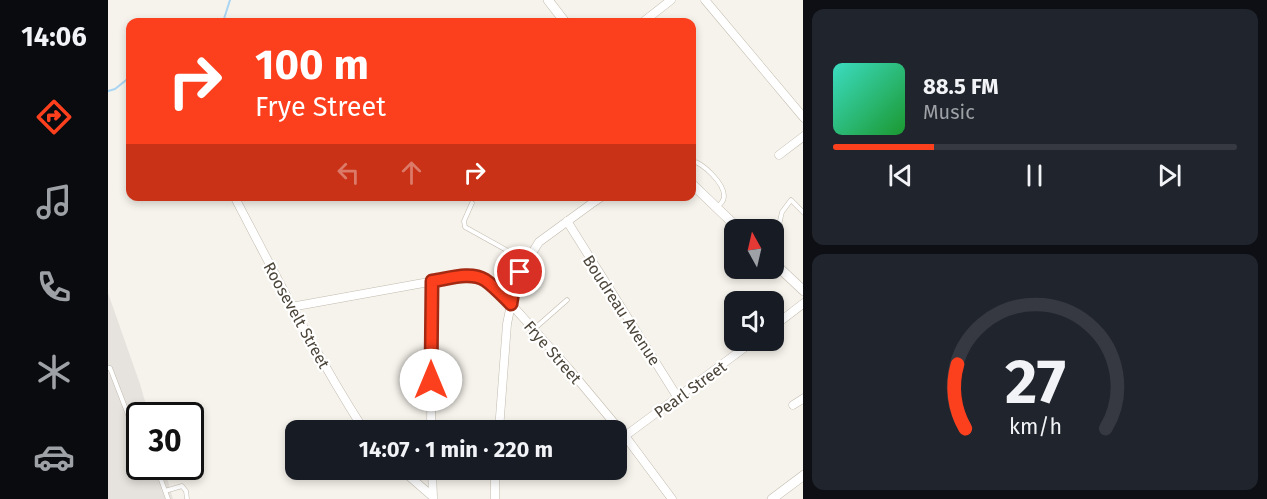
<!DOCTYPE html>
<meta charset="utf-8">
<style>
:root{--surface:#171b24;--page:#20242c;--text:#f1f3f6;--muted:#9ea1a6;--line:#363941;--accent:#fc3f1d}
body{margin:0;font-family:"Fira Sans",sans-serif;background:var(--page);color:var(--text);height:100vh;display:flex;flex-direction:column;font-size:22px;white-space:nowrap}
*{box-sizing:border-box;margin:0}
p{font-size:20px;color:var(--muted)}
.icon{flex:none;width:33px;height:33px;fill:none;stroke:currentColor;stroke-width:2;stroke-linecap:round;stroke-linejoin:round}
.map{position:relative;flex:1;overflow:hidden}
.sheet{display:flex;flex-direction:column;gap:9px;padding:9px;background:#0d0f14;width:464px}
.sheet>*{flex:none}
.hud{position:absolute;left:18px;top:18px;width:570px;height:183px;border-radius:12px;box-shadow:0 3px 9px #0003;background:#fc3f1d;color:#fff;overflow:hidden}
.needle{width:39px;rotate:352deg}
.tools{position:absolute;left:616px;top:219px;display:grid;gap:12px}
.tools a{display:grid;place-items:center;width:60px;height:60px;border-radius:12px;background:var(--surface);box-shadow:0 3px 9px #0003;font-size:30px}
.speed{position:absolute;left:18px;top:402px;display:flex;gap:12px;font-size:30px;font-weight:700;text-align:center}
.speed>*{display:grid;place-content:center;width:78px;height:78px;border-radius:50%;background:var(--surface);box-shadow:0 3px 9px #0003;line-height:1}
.speed .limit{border:3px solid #111;border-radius:9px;background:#fff;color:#111}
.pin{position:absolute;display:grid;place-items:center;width:51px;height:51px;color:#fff;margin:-26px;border:3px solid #fff;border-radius:50%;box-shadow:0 2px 6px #0007}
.me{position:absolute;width:66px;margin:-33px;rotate:0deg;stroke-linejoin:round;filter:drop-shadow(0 0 4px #0008)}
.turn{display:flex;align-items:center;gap:21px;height:126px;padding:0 30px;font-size:27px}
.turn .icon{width:78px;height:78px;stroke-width:2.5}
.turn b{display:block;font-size:42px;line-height:51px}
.lanes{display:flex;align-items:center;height:57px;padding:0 30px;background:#0003;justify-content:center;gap:30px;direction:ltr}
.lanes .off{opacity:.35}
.sheet .card{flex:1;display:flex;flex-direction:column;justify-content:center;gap:9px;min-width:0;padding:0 21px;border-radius:12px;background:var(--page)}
.sheet .dial{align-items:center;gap:0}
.dial svg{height:156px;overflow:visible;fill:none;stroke:var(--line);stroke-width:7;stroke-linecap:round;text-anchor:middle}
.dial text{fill:var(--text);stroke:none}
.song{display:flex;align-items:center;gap:18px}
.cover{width:72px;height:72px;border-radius:9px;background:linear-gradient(135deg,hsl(170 70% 55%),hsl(130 70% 35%))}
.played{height:6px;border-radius:3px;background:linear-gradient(90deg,var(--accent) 25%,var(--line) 25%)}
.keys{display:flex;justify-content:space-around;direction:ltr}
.trip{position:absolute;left:177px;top:420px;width:342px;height:60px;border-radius:12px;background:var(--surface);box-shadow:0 3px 9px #0003;font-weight:700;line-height:60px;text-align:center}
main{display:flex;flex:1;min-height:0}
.tabs{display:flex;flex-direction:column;width:108px;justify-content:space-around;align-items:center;background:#090b0e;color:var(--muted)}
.tabs .icon{width:42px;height:42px}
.tabs .active{color:var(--accent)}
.tabs b{font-size:27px;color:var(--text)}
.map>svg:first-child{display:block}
</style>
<main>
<nav class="tabs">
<b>14:06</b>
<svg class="icon active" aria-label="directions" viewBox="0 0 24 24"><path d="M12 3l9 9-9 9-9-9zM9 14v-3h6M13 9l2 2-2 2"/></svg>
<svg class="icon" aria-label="music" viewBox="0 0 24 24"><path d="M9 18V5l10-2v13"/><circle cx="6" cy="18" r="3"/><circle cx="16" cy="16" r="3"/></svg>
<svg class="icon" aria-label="phone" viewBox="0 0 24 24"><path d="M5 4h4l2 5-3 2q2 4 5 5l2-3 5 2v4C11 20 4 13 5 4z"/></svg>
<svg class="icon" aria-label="climate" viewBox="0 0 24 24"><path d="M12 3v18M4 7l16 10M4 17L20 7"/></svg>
<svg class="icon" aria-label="car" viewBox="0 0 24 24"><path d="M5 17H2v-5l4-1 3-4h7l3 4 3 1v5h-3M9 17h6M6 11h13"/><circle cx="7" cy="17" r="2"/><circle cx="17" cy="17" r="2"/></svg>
</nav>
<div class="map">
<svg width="696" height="499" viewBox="0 0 696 499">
<rect width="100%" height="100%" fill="#f6f3ec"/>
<!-- industrial -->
<path fill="#e6e2dd" d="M 0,293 L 32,384 L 41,415 L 32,416 L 32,466 L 56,467 L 65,499 L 0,499 Z"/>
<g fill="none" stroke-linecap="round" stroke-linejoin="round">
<!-- stream -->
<path stroke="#a9d4f2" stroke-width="2" d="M 115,22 L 122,0
M 0,91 L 7,89 L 22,77"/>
<!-- service casing -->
<g stroke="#c2bbae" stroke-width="5">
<path id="service" d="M 584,161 C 595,163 616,183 616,196 C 616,202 612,204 608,208
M 364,203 L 356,221 L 357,227 L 418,261
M 666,231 L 671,225 L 674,212 L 683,200 L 696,213
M 426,329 L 459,300
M 0,368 L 2,368 L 24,425 L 32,430
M 48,466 L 60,499
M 57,491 L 74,486 L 78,491 L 79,499"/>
</g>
<!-- minor casing -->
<g stroke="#c2bbae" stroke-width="9">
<path id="minor" d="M 597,0 L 696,118
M 535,22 L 563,0
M 671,155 L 696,136
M 126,196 C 168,276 208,355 256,430
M 459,221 L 570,398
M 183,307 L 354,276 L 369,277 L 377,281 L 403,304 L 461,369 L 517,436 L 564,499
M 666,326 L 696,303
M 685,405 L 696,398
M 323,430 L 324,281
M 391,430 L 399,324 L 407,285 L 412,272 L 431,242 L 483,204 L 495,196
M 517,436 L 647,340
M 294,470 L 325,497
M 324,470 L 325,498
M 387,499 L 387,470"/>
</g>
<!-- tertiary casing -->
<g stroke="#c2bbae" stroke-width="10">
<path id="tertiary" d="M 440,0 L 457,22
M 584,184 L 632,230
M 666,263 L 696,291
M 664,499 L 696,475"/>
</g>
<!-- service -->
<use href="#service" stroke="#fff" stroke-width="4"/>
<!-- minor -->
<use href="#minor" stroke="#fff" stroke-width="8"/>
<!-- tertiary -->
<use href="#tertiary" stroke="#fff" stroke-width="9"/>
</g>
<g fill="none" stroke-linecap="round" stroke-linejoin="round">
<!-- route casing -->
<g stroke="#a42913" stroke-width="15">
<path id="route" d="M 323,380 L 324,281 C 340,279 362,271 377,280 C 386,286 395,296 403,304 L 406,285 L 412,272"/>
</g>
<!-- route -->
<use href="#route" stroke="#fc3f1d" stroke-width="10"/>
</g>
<g text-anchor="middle" stroke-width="4.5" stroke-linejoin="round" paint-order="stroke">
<!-- street labels -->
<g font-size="16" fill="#4b4439" stroke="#fff">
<text transform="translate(514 310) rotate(57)" y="6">Boudreau Avenue</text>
<text transform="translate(189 315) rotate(61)" y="6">Roosevelt Street</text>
<text transform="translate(445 352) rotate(49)" y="6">Frye Street</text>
<text transform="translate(582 389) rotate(-36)" y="6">Pearl Street</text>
</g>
</g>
</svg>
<div class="tools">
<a><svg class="needle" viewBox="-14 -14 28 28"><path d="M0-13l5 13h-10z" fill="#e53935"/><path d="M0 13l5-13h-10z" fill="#9ea1a6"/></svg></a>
<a><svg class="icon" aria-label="sound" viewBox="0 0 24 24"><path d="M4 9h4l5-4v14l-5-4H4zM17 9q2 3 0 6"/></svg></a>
</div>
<div class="speed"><div class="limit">30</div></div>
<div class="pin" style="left:412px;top:272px;background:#d93025"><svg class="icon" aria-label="arrive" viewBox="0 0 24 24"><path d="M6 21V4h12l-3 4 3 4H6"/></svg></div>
<svg class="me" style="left:323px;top:380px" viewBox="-20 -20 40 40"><circle r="19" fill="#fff"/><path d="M0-13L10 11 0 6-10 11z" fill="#fc3f1d"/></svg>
<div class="trip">14:07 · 1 min · 220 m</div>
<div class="hud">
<div class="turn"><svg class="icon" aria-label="right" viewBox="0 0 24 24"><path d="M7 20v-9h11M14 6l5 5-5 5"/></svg><div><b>100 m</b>Frye Street</div></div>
<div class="lanes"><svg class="icon off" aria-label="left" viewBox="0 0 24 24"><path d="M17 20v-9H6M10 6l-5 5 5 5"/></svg><svg class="icon off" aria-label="ahead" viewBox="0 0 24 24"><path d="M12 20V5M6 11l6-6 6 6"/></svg><svg class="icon" aria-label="right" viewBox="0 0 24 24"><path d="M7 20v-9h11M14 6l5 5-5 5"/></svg></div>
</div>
</div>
<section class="sheet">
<div class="card">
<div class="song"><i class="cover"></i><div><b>88.5 FM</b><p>Music</p></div></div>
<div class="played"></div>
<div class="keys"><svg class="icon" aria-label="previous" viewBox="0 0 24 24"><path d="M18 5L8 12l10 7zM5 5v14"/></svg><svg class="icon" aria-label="pause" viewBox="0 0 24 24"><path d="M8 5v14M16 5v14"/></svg><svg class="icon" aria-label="next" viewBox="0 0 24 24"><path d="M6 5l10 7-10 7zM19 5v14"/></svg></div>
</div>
<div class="card dial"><svg viewBox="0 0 100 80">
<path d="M14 69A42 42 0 1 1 86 69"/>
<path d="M14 69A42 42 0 0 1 10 36" stroke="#fc3f1d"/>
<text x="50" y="56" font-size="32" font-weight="700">27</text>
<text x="50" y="72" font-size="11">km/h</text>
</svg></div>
</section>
</main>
